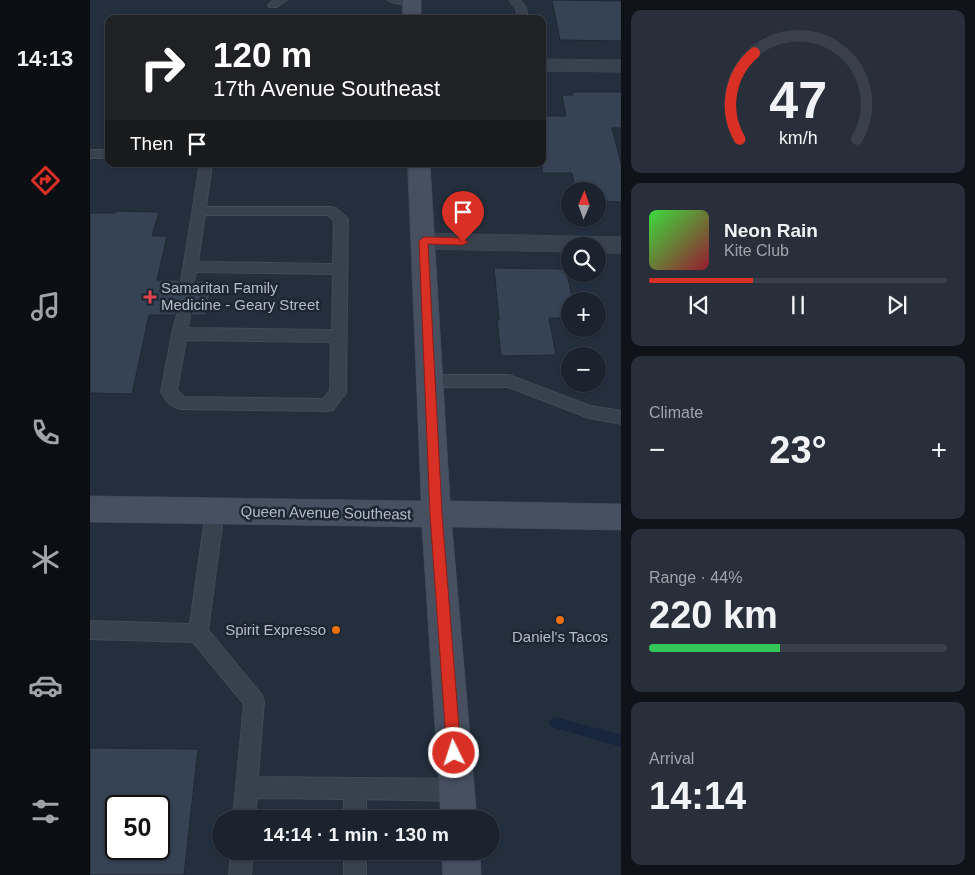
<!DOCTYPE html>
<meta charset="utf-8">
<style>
:root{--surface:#1b232e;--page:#282f3a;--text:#f1f3f6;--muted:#a0a4aa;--line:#39404a;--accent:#d93025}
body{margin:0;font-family:Arial,sans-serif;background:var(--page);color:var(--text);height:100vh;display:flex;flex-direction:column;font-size:19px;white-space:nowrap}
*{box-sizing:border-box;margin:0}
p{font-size:16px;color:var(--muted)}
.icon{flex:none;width:28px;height:28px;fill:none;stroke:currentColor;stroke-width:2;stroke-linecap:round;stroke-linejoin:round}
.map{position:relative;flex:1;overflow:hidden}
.panel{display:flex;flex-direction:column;gap:10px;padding:10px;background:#0f1319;width:354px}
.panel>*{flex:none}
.hud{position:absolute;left:15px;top:15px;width:441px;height:152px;border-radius:10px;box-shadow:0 1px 4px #0004,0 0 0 1px var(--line);background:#202124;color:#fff;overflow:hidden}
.needle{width:32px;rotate:2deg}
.controls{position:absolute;left:471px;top:182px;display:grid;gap:10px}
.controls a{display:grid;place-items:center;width:45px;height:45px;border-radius:50%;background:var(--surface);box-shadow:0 1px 4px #0004,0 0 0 1px var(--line);font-size:25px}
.speed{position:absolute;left:15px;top:795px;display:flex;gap:10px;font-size:25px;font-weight:700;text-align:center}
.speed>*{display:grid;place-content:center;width:65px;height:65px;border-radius:50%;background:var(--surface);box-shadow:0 1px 4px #0004,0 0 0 1px var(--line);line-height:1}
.speed .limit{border:2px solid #111;border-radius:8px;background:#fff;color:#111}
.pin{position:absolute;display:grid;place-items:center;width:42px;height:42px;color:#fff;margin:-51px -21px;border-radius:50% 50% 50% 0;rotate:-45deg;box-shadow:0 0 5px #0007}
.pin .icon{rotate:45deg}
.me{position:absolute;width:55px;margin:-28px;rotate:356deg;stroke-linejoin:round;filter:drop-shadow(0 0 4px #0008)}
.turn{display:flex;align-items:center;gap:18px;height:105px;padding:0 25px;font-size:22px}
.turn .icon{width:65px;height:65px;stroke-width:2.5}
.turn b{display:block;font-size:35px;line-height:42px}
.then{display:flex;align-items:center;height:48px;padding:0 25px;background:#0003;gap:10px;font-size:19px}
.big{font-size:38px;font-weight:700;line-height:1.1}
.panel .tile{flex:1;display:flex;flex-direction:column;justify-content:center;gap:8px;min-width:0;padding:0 18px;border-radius:10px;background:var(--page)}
.panel .dial{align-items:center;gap:0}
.dial svg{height:130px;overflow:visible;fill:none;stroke:var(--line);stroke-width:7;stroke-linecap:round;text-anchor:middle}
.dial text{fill:var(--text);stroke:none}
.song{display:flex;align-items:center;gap:15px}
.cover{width:60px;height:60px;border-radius:8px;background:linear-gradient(135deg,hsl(120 70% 55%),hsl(350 70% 35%))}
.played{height:5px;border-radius:2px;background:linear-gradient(90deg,var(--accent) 35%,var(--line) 35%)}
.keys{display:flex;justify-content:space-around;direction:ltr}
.heat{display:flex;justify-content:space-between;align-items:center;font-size:28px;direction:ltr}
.charge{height:8px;border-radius:4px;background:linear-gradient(90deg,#34c759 44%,var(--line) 0)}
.trip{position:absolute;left:122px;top:810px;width:288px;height:50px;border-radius:25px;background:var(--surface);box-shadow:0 1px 4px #0004,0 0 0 1px var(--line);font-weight:700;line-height:50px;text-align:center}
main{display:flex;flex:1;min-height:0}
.menu{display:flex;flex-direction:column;width:90px;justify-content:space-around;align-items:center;background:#0b0e12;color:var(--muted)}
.menu .icon{width:35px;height:35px}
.menu .selected{color:var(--accent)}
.menu b{font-size:22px;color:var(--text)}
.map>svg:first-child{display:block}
</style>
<main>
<nav class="menu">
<b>14:13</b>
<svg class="icon selected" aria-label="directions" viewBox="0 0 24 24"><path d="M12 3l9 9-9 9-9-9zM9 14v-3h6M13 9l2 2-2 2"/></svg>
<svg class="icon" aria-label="music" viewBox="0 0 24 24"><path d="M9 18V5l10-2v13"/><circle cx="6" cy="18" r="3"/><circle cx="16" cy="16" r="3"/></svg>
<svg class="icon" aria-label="phone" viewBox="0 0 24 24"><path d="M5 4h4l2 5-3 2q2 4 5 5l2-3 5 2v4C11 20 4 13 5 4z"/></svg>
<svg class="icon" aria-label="climate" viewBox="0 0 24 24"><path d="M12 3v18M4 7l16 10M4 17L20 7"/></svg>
<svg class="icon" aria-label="car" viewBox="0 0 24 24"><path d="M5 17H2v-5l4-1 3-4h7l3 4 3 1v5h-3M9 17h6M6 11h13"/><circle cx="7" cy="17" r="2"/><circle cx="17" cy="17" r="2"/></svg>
<svg class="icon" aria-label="filters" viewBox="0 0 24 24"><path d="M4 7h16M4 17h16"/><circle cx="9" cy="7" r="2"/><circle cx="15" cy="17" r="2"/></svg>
</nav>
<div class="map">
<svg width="532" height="875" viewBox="0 0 532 875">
<rect width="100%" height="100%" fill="#242f3e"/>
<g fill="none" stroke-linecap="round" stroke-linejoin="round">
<!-- stream -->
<path fill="#17263c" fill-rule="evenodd" d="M 465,717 L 532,735 L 532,747 L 461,727 L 459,723 L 461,719 Z"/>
</g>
<!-- building -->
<path fill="#364354" stroke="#1f2835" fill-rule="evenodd" d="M 462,0 L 532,1 L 532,41 L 470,40 Z
M 482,92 L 532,92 L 532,128 L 522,128 L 532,167 L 532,202 L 508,201 L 508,191 L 493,191 L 492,184 L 484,184 L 482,173 L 452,173 L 452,116 L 476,116 L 472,95 L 483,95 Z
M 26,211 L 69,212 L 62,236 L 77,236 L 67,280 L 89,280 L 93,287 L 104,286 L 106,281 L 122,281 L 116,315 L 102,315 L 100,310 L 93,308 L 88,309 L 85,315 L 59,315 L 42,394 L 0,393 L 0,213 L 26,213 Z
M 404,268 L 476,269 L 483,301 L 480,301 L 480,318 L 459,318 L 466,355 L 411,356 L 407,320 L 409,320 Z
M 0,748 L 108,749 L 94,875 L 0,875 ZM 26,806 L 69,806 L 69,849 L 26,849 Z"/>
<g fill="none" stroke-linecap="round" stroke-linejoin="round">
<!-- lane casing -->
<g stroke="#414a57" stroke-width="2">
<path id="lane" d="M 184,0 L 197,0 L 187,7 L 179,7 L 178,5 Z
M 298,0 L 327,0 C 321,5 304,5 298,0 Z
M 419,0 L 430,0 L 436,8 L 438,19 L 428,19 L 426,9 Z
M 0,150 L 19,150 L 19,158 L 0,158 Z
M 110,164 L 122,164 L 116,207 L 241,207 L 246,208 L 258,219 L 256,393 L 243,410 L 237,411 L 90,409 C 82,407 75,400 71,392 L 82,334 L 88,311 L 93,310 L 98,311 L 100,315 L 98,328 L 242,330 L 243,274 L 106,272 L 103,285 L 93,285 L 91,281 ZM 115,215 L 238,215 L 244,221 L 243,264 L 108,262 ZM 96,340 L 241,342 L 240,391 L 233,399 L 94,397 L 87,390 Z
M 340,375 L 419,375 L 500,406 L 532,411 L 532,424 L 499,418 L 418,387 L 340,387 L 335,385 L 332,381 L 335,377 Z
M 125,503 L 131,506 L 134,511 L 118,630 L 171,694 L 174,701 L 168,777 L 367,779 L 374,783 L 378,790 L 374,797 L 367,801 L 276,799 L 276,819 L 254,819 L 254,799 L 167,798 L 165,819 L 143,819 L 154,704 L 103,642 L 0,639 L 0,621 L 100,624 L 116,511 L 119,506 Z
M 141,851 L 163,851 L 161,875 L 139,875 Z
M 254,851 L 276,851 L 276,875 L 254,875 Z"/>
</g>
<!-- street casing -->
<g stroke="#414a57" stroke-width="1">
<path id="street" d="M 452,59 L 532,60 L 532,72 L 452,71 Z
M 333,233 L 532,237 L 532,253 L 508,253 L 508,246 L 480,246 L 480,252 L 333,249 L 325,247 L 322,241 L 325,235 Z"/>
</g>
<!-- secondary casing -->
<g stroke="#414a57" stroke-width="1">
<path id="secondary" d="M 313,0 L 331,0 L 331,19 L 313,19 Z
M 318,164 L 340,164 L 360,501 L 532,504 L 532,530 L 362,527 L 387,819 L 351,819 L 332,527 L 0,522 L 0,496 L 331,501 Z
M 352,851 L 390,851 L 391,875 L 353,875 Z"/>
</g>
<!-- lane -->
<use href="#lane" fill="#38414e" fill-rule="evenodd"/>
<!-- street -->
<use href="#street" fill="#38414e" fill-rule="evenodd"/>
<!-- secondary -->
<use href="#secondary" fill="#465061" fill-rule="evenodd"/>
</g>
<!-- route -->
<path fill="#d93025" stroke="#8d1f18" d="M 334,237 L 373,238 L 378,242 L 373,245 L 338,244 L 352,514 L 371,753 L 369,758 L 364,761 L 359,758 L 357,753 L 340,514 L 329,241 Z"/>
<!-- markers -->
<path fill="#e0444e" stroke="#1d2633" stroke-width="2" d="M57.5 289.5h5v5h5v5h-5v5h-5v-5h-5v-5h5z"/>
<g fill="#e8710a" stroke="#1d2633" stroke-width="2">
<circle cx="470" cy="620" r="5"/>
<circle cx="246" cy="630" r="5"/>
</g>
<g text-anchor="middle" stroke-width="5" stroke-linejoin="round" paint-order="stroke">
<!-- poi labels -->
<g font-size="15" fill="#b4bcc9" stroke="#1d2633" text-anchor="start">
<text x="71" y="293">Samaritan Family<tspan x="71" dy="17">Medicine - Geary Street</tspan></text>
<text x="236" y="635" text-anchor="end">Spirit Expresso</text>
<text x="470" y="642" text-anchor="middle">Daniel's Tacos</text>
</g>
<!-- street labels -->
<g font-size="15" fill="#b4bcc9" stroke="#1d2633">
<text transform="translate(236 513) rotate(1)" y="5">Queen Avenue Southeast</text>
</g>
</g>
</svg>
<div class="controls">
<a><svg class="needle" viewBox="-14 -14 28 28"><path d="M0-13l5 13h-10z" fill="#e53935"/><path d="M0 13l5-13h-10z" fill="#a0a4aa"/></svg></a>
<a><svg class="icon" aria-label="search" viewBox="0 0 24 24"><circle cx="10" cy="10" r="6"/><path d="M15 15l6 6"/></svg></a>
<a>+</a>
<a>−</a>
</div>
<div class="speed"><div class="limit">50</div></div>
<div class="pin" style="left:373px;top:242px;background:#d93025"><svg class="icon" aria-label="arrive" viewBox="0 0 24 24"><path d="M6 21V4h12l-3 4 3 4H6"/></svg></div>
<svg class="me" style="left:364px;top:753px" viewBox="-20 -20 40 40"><circle r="17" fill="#d93025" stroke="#fff" stroke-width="3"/><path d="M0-11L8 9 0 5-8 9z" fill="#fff"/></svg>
<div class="trip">14:14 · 1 min · 130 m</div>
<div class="hud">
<div class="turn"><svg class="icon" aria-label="right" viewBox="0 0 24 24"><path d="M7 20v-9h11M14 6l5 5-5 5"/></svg><div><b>120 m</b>17th Avenue Southeast</div></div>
<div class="then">Then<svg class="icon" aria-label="arrive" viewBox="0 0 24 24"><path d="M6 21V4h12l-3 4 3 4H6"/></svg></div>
</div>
</div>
<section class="panel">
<div class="tile dial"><svg viewBox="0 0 100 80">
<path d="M14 69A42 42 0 1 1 86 69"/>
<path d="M14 69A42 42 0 0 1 23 16" stroke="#d93025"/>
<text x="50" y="56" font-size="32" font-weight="700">47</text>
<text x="50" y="72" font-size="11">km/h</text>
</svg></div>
<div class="tile">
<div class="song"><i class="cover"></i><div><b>Neon Rain</b><p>Kite Club</p></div></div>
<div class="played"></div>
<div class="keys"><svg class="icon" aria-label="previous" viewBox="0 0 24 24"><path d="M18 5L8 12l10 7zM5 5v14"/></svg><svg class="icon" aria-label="pause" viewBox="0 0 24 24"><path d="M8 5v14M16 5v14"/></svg><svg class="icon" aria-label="next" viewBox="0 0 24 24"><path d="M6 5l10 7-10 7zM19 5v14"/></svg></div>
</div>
<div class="tile"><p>Climate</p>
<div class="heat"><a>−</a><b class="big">23°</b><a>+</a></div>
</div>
<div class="tile"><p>Range · 44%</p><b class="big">220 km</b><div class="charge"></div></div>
<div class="tile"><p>Arrival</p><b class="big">14:14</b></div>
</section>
</main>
